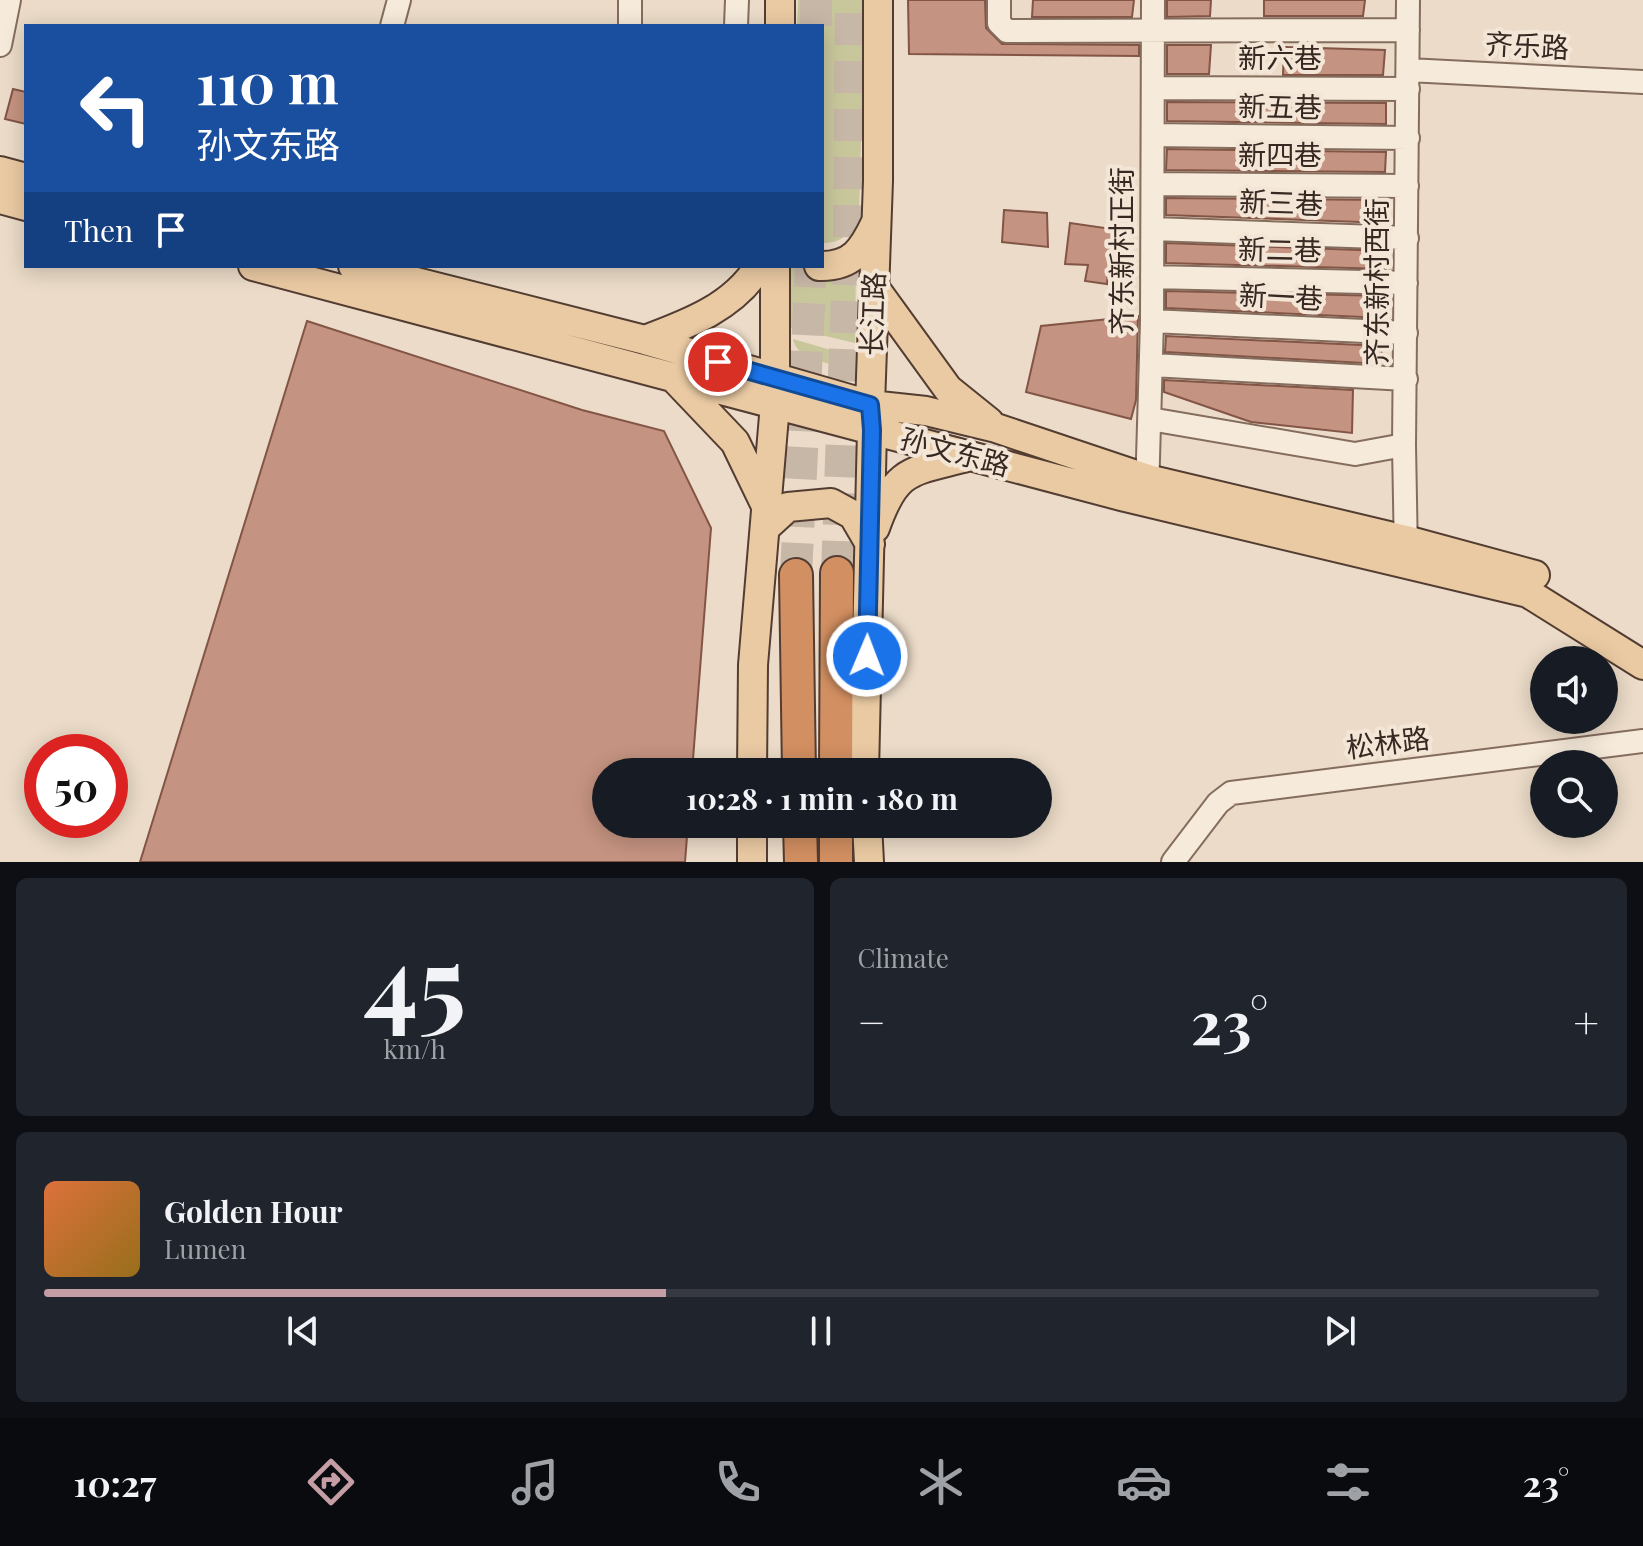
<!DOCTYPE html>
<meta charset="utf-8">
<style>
:root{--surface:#171b24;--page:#20242c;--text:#f1f3f6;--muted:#9ea1a6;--line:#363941;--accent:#c59da5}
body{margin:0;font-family:"Playfair Display","Noto Sans SC",serif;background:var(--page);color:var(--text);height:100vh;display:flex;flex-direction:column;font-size:30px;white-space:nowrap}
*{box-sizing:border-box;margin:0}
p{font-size:26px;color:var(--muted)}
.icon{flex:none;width:44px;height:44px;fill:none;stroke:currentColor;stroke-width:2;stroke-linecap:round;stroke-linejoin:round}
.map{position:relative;height:862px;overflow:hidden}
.side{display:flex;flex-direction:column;gap:16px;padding:16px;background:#0d0f14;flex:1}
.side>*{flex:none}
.hud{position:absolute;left:24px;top:24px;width:800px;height:244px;border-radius:0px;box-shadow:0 4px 20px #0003;background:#1a4fa0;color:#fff;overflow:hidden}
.buttons{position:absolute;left:1530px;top:646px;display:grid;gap:16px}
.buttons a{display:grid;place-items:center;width:88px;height:88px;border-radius:50%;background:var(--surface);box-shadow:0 4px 20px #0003;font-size:40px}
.speed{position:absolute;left:24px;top:734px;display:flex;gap:16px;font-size:40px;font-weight:700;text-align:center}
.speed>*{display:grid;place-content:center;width:104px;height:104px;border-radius:50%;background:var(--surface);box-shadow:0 4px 20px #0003;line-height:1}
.speed .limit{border:12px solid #d22;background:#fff;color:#111}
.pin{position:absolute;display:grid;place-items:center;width:68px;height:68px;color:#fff;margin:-34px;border:4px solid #fff;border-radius:50%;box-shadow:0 2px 8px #0007}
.me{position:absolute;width:88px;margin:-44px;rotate:1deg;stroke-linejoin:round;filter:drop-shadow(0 0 6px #0008)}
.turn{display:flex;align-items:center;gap:28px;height:168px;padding:0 40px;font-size:36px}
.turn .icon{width:104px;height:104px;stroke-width:2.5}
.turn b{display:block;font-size:56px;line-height:68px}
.then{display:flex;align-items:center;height:76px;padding:0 40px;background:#0003;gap:16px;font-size:30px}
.big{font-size:60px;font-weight:700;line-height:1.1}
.side .widget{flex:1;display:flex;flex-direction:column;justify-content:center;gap:12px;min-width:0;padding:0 28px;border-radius:12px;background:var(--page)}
.side .dial{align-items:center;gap:0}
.dial b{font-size:104px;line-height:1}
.song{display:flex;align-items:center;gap:24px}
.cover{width:96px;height:96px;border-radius:12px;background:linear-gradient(135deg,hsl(20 70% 55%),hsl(40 70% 35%))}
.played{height:8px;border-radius:4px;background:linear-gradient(90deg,var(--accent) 40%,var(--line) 40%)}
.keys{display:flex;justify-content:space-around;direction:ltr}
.heat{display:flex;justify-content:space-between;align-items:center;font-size:44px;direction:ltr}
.side .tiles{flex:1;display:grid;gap:16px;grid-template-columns:1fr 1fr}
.widget:last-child{grid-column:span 2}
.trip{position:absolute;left:592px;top:758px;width:460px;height:80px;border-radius:40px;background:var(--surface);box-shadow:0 4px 20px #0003;font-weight:700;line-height:80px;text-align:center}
.dock{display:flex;height:128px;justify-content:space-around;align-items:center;background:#090b0e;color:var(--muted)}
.dock .icon{width:56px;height:56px}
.dock .current{color:var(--accent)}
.dock b{font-size:36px;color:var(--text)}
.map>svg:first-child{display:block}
</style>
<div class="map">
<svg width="1643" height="862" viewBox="0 0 1643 862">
<rect width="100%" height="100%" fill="#ebdbc8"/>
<!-- green -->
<path fill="#c8c79c" d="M 798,0 L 865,0 L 859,214 C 852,233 843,243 822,243 L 822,26 L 797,26 Z
M 856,263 L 855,343 L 791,328 L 791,266 L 807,269 Z
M 793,339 L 855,357 L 846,365 C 828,365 796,359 793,339 Z"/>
<!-- building -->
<path fill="#c59381" stroke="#825546" stroke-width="2" d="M 908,0 L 985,0 L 986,28 L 1002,44 L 1139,45 L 1139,56 L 909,54 Z
M 1033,0 L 1134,0 L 1132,17 L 1032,17 Z
M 1167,0 L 1211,0 L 1210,16 L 1167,17 Z
M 1264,0 L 1365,0 L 1363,16 L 1264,16 Z
M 1167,45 L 1211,45 L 1209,74 L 1167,74 Z
M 1284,47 L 1385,50 L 1383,75 L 1283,75 Z
M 13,89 L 26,92 L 26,124 L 5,119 Z
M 1167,102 L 1386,103 L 1386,124 L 1167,121 Z
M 1167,149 L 1386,152 L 1385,172 L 1166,170 Z
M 1166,198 L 1388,200 L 1387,223 L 1166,215 Z
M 1004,210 L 1047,213 L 1048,247 L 1002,242 Z
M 1070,223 L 1112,229 L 1107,284 L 1085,281 L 1088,265 L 1065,264 Z
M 1166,243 L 1386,251 L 1386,269 L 1166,263 Z
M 1166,291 L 1385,296 L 1384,318 L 1166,308 Z
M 1138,316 L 1136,400 L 1131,419 L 1026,392 L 1041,326 Z
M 307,321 L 582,410 L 664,431 L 711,528 L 692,772 L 606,772 L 606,824 L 688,824 L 685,862 L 140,862 Z
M 1166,336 L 1382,346 L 1381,364 L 1165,352 Z
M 1164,380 L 1353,390 L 1352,433 L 1251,422 L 1164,392 Z"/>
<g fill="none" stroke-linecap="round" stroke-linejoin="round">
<!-- highway-tunnel -->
<path stroke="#c7b7a7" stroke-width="32" stroke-dasharray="32 16" stroke-linecap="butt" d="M 816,26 L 816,0
M 837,573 L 849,236 L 851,0
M 796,575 L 811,266"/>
<!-- minor casing -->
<g stroke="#856d5e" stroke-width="26">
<path id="minor" d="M 999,0 L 999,23 L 1007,31 L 1408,30
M 392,26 L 399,0
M 630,26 L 630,0
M 736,26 L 737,0
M 0,45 L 9,0
M 1408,70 L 1643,82
M 1153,88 L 1408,89
M 1153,135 L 1408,138
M 1153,184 L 1407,186
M 1153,229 L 1407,238
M 1152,277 L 1406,283
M 1152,321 L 1406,333
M 1152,365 L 1406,379
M 1150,419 L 1355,454 L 1404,445
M 1147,493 L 1152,321 L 1153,0
M 1406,555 L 1404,445 L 1408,0
M 1173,862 L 1218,803 L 1231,793 L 1643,741"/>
</g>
<!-- major casing -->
<g stroke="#533d32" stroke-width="32">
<path id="major" d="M 780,26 L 780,0
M 0,171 L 26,178
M 0,199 L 26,206
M 253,266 L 1125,497 L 1528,593 L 1643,665
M 353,266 L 645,340 L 870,405 L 926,411 L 996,428 L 1148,479 L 1406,540 L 1535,575
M 819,266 C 852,267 863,250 876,222
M 874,287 L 948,389 L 989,422
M 645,340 C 688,324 734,307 759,266
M 675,379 L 735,442 L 766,506
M 765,528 L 788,507 L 831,503 L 853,515 L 870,544
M 875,528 C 896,468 910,472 967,457
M 752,772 L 753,665 L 775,404 L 775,266
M 864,772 L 872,430 L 870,405 L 878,181 L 878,0
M 867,824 L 869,862
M 752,862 L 752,824"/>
</g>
<!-- highway casing -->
<g stroke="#533d32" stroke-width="36">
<path id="highway" d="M 796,575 L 799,772
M 836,772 L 837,573
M 800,824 L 801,862
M 836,862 L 836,824"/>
</g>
<!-- minor -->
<use href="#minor" stroke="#f6eada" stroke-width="22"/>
<!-- major -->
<use href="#major" stroke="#eacaa3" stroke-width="28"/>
<!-- highway -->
<use href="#highway" stroke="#d28f61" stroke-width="32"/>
</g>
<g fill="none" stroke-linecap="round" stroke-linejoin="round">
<!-- route casing -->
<g stroke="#114b97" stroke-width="20">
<path id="route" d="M 718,362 L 870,405 L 872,430 L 867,656"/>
</g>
<!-- route -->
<use href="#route" stroke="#1a73e8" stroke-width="14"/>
</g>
<g text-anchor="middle" stroke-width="8" stroke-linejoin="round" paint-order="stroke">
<!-- street labels -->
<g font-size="28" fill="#372821" stroke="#f3e6d7">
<text transform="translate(1527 46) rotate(3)" y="10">齐乐路</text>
<text x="1280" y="68">新六巷</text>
<text transform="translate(1280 107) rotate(1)" y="10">新五巷</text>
<text x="1280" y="165">新四巷</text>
<text transform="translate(1281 203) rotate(2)" y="10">新三巷</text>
<text transform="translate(1280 250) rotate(1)" y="10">新二巷</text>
<text transform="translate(1122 251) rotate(-90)" y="10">齐东新村正街</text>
<text transform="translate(1377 282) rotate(-90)" y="10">齐东新村西街</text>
<text transform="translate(1281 297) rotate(3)" y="10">新一巷</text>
<text transform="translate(873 314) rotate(-88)" y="10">长江路</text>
<text transform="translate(955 452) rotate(15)" y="10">孙文东路</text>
<text transform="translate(1388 743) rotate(-7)" y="10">松林路</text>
</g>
</g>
</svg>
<div class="buttons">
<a><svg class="icon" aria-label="sound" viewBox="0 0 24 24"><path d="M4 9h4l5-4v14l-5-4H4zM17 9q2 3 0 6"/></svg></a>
<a><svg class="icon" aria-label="search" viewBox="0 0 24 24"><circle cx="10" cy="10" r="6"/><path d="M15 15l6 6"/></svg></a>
</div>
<div class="speed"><div class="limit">50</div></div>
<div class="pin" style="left:718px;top:362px;background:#d93025"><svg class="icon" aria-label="arrive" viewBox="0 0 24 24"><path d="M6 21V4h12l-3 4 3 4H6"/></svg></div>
<svg class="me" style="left:867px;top:656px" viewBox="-20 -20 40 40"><circle r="17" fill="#1a73e8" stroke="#fff" stroke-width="3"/><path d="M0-11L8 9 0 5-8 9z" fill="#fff"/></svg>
<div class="trip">10:28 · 1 min · 180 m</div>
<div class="hud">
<div class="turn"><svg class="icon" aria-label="left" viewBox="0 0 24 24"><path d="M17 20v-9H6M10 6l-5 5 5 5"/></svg><div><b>110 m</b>孙文东路</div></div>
<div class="then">Then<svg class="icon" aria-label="arrive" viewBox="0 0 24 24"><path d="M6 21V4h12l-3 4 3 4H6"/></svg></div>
</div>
</div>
<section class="side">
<div class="tiles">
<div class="widget dial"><b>45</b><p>km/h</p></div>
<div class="widget"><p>Climate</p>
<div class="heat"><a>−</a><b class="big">23°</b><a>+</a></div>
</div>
<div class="widget">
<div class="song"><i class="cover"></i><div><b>Golden Hour</b><p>Lumen</p></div></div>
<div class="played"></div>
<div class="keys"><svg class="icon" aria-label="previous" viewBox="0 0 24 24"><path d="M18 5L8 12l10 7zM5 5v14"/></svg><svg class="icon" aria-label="pause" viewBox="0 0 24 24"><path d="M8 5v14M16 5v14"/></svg><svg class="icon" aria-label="next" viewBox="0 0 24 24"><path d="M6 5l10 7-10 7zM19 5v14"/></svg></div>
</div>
</div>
</section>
<nav class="dock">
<b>10:27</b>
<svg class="icon current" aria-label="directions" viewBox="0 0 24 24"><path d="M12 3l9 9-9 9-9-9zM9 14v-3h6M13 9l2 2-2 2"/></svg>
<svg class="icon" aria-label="music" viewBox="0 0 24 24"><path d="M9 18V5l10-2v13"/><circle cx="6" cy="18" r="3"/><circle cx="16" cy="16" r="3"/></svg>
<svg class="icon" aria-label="phone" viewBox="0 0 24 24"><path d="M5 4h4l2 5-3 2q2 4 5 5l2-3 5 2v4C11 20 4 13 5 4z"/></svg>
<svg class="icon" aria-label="climate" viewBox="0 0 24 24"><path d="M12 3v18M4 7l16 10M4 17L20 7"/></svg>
<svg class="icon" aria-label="car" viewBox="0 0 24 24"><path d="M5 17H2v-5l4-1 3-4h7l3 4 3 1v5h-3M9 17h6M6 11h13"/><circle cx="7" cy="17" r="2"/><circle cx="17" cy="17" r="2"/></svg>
<svg class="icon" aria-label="filters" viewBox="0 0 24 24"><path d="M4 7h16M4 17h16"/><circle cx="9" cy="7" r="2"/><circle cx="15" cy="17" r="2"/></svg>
<b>23°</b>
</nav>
